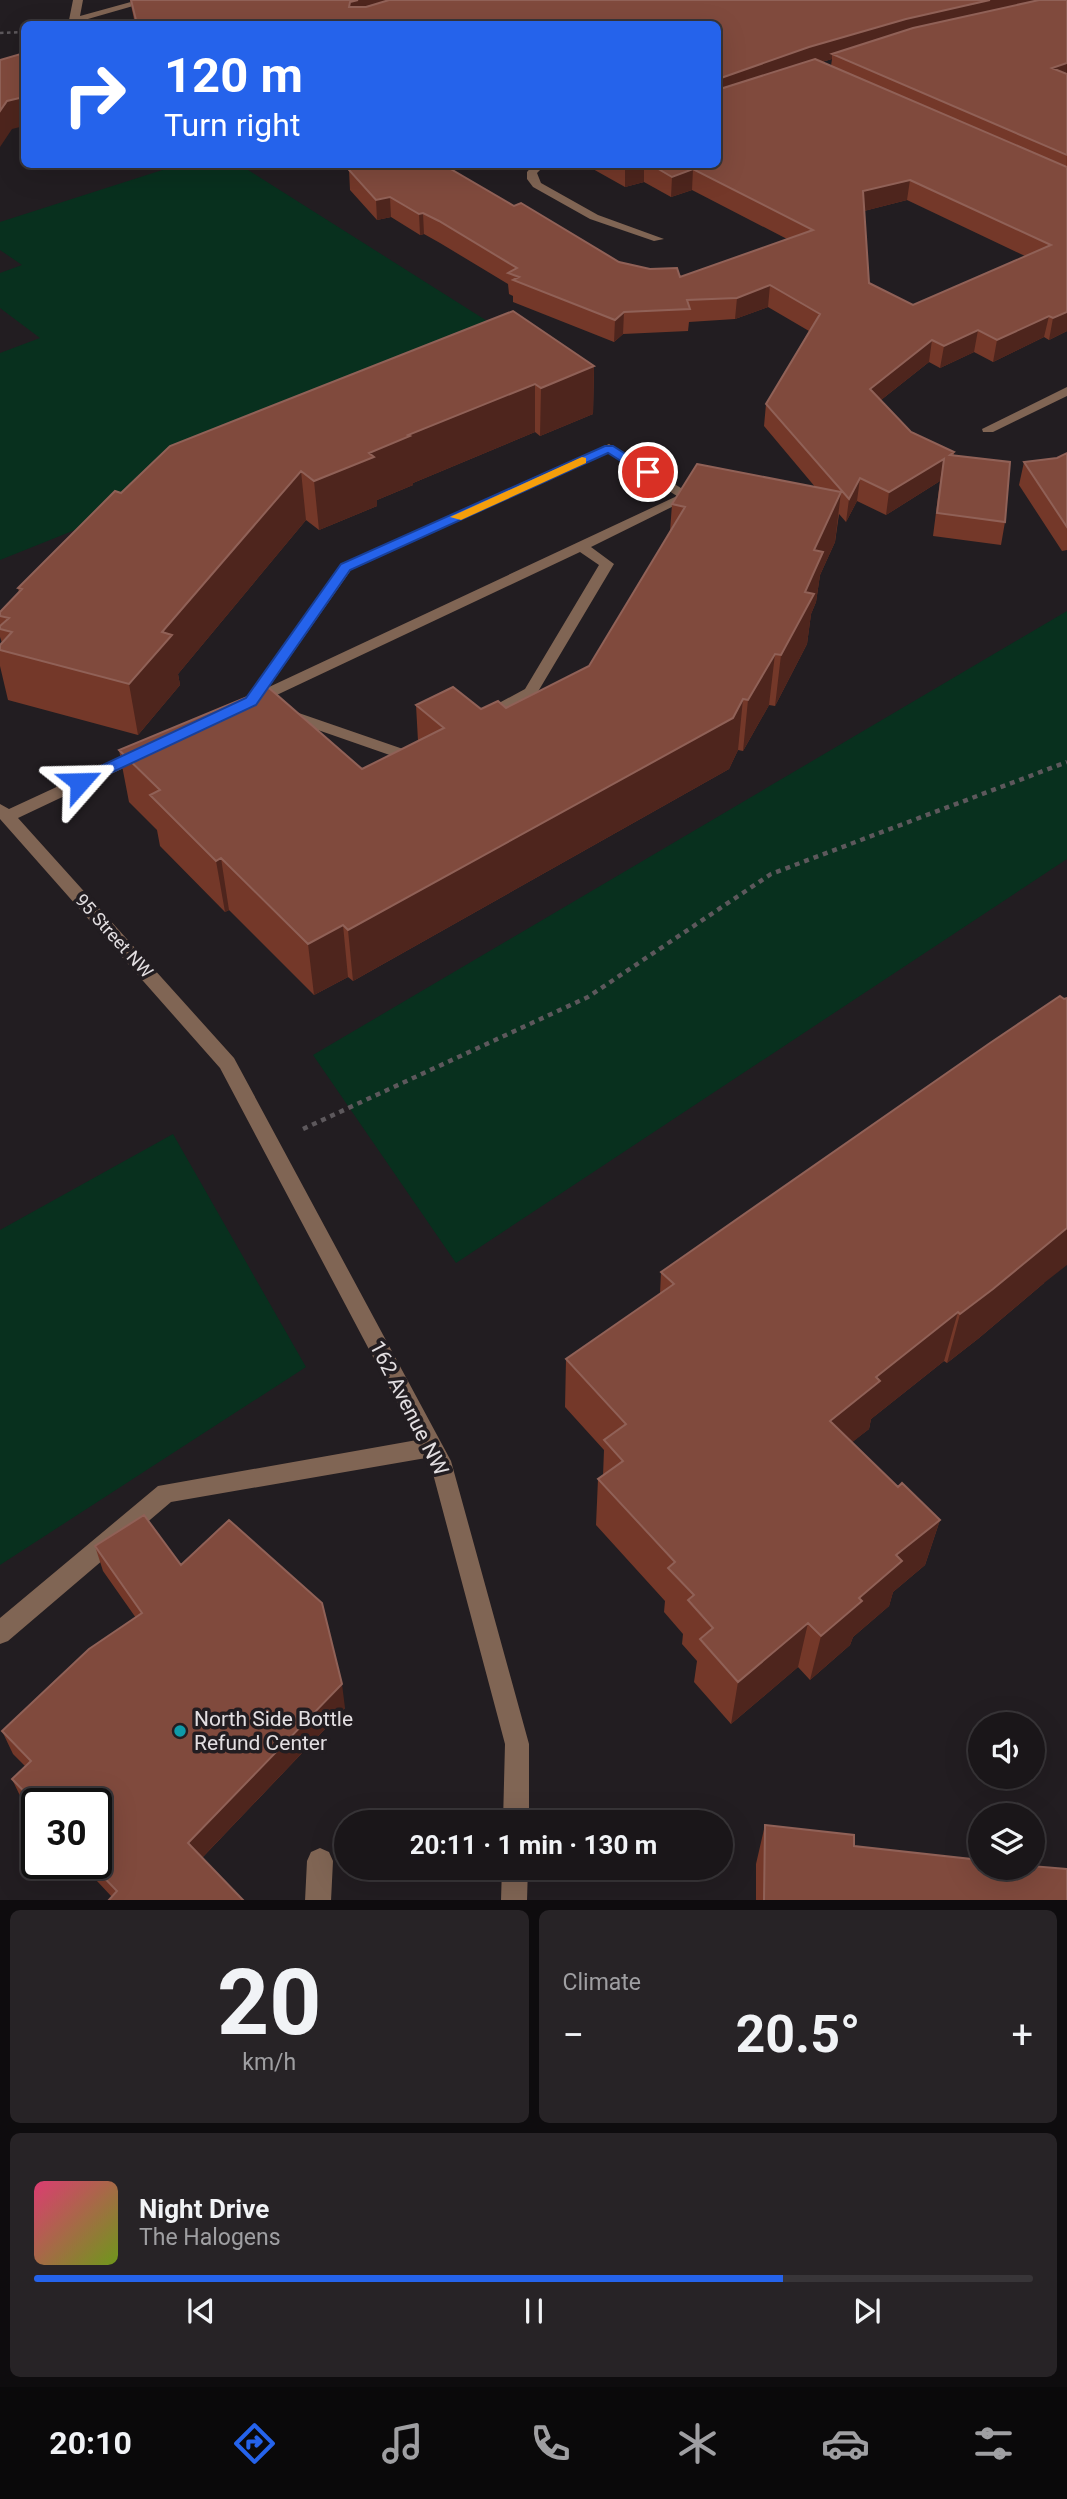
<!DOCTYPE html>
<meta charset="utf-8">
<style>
:root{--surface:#1a1619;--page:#272326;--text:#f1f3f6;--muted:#9f9fa2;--line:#383538;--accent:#2563eb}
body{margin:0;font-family:Roboto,sans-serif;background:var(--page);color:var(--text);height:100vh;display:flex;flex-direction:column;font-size:26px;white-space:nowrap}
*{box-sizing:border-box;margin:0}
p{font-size:23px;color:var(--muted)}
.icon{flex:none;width:38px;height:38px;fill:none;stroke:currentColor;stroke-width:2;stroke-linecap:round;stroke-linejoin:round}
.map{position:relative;height:1900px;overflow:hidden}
.drawer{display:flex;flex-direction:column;gap:10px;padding:10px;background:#0e0c0e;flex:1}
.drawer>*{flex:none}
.guide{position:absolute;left:21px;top:21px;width:700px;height:147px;border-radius:10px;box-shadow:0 7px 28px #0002,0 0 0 2px var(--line);background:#2563eb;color:#fff;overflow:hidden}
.buttons{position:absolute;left:968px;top:1712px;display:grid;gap:14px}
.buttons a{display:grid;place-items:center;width:77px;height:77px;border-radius:50%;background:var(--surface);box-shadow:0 7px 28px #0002,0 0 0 2px var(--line);font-size:35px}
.speed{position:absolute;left:21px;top:1788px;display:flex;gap:14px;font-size:35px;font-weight:700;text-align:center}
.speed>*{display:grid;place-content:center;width:91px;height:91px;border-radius:50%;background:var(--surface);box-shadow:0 7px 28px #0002,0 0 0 2px var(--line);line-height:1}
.speed .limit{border:4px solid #111;border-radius:10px;background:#fff;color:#111}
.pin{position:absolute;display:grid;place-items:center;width:60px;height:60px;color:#fff;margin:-30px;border:4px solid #fff;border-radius:50%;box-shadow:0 2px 7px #0007}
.me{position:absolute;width:77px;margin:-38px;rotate:65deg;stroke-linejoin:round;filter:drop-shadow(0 0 5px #0008)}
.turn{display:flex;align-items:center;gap:24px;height:147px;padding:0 28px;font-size:32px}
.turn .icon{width:91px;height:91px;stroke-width:2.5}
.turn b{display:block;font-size:49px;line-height:60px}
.big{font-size:52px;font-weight:700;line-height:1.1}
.drawer .card{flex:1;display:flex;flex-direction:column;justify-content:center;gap:10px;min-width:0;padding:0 24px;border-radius:10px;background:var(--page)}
.drawer .dial{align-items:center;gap:0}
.dial b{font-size:91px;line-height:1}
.song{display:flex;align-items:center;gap:21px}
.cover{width:84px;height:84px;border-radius:10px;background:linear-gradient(135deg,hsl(340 70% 55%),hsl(80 70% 35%))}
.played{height:7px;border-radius:4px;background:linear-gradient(90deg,var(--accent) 75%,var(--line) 75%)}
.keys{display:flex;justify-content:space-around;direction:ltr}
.heat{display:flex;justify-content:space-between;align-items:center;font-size:38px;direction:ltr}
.drawer .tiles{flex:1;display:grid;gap:10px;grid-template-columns:1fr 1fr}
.card:last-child{grid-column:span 2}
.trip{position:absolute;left:334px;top:1810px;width:399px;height:70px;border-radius:35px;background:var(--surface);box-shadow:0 7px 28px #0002,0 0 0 2px var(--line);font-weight:700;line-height:70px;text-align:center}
.tab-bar{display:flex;height:112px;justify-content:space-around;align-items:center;background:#0a090a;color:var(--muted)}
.tab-bar .icon{width:49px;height:49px}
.tab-bar .on{color:var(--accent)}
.tab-bar b{font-size:32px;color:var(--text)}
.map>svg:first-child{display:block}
</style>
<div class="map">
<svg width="1067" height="1901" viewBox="0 0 1067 1901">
<rect width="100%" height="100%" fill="#221d21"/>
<!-- green -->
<path fill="#08301e" d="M 178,165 L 240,165 L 530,348 L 0,560 L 0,353 L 40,338 L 0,308 L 0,273 L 22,265 L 0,250 L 0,222 Z
M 1067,611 L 1067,859 L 456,1263 L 313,1055 Z
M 173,1134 L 306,1367 L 0,1565 L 0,1230 Z"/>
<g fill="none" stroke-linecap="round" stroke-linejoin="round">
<!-- path-far1 -->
<path stroke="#5d585c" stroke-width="2.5" stroke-dasharray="3.5 3.5" stroke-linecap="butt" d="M 0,33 L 24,32"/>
<!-- path -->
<path stroke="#5d585c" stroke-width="4.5" stroke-dasharray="5 5" stroke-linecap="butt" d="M 303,1129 L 588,997 L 771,874 L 1067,762"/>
<!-- minor -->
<path fill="#806554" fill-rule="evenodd" d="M 73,0 L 83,0 L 80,16 L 138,0 L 154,0 L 74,23 L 69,20 Z
M 534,164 L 546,164 L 537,173 L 541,183 L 598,215 L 664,239 L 654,241 L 590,219 L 533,187 L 527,179 L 527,172 Z
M 1067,387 L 1067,396 L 993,432 L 983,432 L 982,429 Z
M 609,444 L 694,496 L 591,547 L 614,564 L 536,695 L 488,719 L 483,721 L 475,716 L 525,689 L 599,565 L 580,552 L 264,701 L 403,749 L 418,744 L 424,745 L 426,749 L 404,760 L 246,705 L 243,702 L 246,699 L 341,564 ZM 608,453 L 677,496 L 269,687 L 351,570 Z
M 143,747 L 151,752 L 149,756 L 18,818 L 234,1058 L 451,1461 L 529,1744 L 529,1822 L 503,1822 L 505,1744 L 432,1470 L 426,1458 L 171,1502 L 8,1641 L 0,1644 L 0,1618 L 158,1486 L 417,1440 L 220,1068 L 0,819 L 0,804 L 9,809 Z
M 320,1848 L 329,1852 L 333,1861 L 331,1901 L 305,1901 L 307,1861 L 311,1852 Z
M 502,1867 L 528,1867 L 527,1901 L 501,1901 Z"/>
</g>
<!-- wall -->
<path fill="#743829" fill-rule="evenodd" d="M 130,0 L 1067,0 L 1067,331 L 1049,340 L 1044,337 L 993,362 L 974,352 L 940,368 L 929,362 L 881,400 L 911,432 L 954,452 L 954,455 L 1005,522 L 1001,545 L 933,536 L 940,481 L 886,515 L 857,501 L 846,522 L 839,514 L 835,542 L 820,575 L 816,602 L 811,614 L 807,644 L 775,706 L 769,705 L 743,751 L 738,750 L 729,769 L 353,981 L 348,977 L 314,995 L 229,910 L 225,912 L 160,846 L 157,830 L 129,802 L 119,750 L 362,769 L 418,741 L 416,705 L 481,709 L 506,708 L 589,666 L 670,532 L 672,504 L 816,488 L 764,426 L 766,404 L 809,331 L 768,307 L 735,319 L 689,322 L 688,331 L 623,334 L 614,342 L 513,302 L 513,296 L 509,294 L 508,284 L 440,243 L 424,234 L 420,235 L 391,217 L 377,220 L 350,190 L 349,170 L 350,164 L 445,164 L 444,165 L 514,206 L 619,262 L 680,277 L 787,239 L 692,190 L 671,197 L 644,182 L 625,187 L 584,164 L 718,164 L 718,24 L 135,24 ZM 832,59 L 831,66 L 822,62 ZM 907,200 L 1025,256 L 913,305 L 869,283 L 864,211 Z
M 594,366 L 593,414 L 540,436 L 535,432 L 413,483 L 413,485 L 377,500 L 377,506 L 319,530 L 306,520 L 178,674 L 180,685 L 138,735 L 8,700 L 0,666 L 0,645 L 2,643 L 0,637 L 0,612 L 19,592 L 18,588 L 121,493 Z
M 1067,453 L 1067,550 L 1062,551 L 1019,485 L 1024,462 L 1057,458 Z
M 661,1272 L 1044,1283 L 979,1338 L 947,1363 L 944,1361 L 871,1419 L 869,1429 L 852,1442 L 898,1487 L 940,1520 L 925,1565 L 893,1592 L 889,1606 L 853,1637 L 850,1645 L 810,1680 L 798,1667 L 731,1724 L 694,1682 L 697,1661 L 682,1644 L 683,1634 L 664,1612 L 665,1601 L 596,1525 L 598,1479 L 603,1476 L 604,1450 L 565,1407 L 566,1359 L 660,1294 Z
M 95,1546 L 181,1565 L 345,1708 L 202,1858 L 112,1897 L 81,1864 L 96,1864 L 37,1804 L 37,1816 L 23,1802 L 12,1779 L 25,1766 L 13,1754 L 2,1731 L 136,1618 L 103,1571 Z
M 765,1825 L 854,1846 L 1067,1901 L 756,1901 L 756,1864 Z"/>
<!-- shaded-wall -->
<path fill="#4e251d" d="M 358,0 L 422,0 L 351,21 L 349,7 L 350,2 Z
M 990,0 L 1066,0 L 832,54 L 832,59 L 807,66 L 718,98 L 718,79 L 809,47 L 906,19 Z
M 1067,63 L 1067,81 L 1052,68 Z
M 24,97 L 24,126 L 12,129 L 0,147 L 0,111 L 7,101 Z
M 633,164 L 644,164 L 644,182 L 625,187 L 625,166 Z
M 693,169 L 692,190 L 671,197 L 672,177 Z
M 910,180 L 907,200 L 860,212 L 863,191 Z
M 390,197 L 391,217 L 377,220 L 376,200 Z
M 423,213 L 424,234 L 420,235 L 419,214 Z
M 770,285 L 768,307 L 735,319 L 737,298 Z
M 624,312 L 623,334 L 614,342 L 615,320 Z
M 1067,312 L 1067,331 L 1049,340 L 1053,318 Z
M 1049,316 L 1044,337 L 993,362 L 997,340 Z
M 978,330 L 974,352 L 940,368 L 944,346 Z
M 932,340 L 929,362 L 867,411 L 870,389 Z
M 594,366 L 593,414 L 540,436 L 541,388 Z
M 535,384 L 535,432 L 413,483 L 413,485 L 377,500 L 377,506 L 319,530 L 314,481 L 369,453 L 408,435 Z
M 944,459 L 940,481 L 886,515 L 889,492 Z
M 301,471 L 306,520 L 178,674 L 180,685 L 138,735 L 129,684 L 162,632 Z
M 860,478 L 857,501 L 846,522 L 849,499 Z
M 841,492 L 835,542 L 820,575 L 816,602 L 811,614 L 807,644 L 775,706 L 781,655 L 805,592 L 814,550 Z
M 775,654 L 769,705 L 743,751 L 748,700 Z
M 743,699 L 738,750 L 729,769 L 353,981 L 348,930 Z
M 221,858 L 229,910 L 225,912 L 216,861 Z
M 343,925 L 348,977 L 314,995 L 308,944 Z
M 1067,1228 L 1067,1265 L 1044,1283 L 979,1338 L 947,1363 L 960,1314 Z
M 958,1312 L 944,1361 L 871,1419 L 869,1429 L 820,1468 L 830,1421 L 876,1377 Z
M 940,1520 L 925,1565 L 893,1592 L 889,1606 L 853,1637 L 850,1645 L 810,1680 L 821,1636 L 859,1598 L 896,1555 Z
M 808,1623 L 798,1667 L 731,1724 L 738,1682 Z
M 342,1684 L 345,1708 L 195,1865 L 188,1843 Z"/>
<!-- building -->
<path fill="#804a3d" stroke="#906157" stroke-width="2" fill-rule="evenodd" d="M 131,0 L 358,0 L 350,2 L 349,7 L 366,7 L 389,0 L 990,0 L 906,19 L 809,47 L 718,79 L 718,24 L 137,24 Z
M 1039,0 L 1067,0 L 1067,63 L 1052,68 L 1067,74 L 1067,155 L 832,54 L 913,28 Z
M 24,53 L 24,97 L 7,101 L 0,111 L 0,60 Z
M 815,59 L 1067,167 L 1067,312 L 1053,318 L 1049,316 L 997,340 L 978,330 L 944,346 L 932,340 L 870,389 L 911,432 L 954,452 L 950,455 L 1010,462 L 1005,522 L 937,513 L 944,459 L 889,492 L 860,478 L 849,499 L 766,404 L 820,314 L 770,285 L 737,298 L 687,300 L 690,309 L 624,312 L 615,320 L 513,280 L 519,277 L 508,273 L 517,268 L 439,221 L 423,213 L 419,214 L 390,197 L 376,200 L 349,170 L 350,164 L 442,164 L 514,206 L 521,203 L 619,262 L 650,269 L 677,268 L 680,277 L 813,230 L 693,169 L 672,177 L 650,164 L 718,164 L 718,87 L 720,89 ZM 910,180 L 1051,245 L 913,305 L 869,283 L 863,191 Z
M 513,311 L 594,366 L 541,388 L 535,384 L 408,435 L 410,436 L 369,453 L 374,457 L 314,481 L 301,471 L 162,632 L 172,635 L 129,684 L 0,650 L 0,645 L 12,632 L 0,629 L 0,626 L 9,618 L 0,616 L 0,612 L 22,589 L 18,588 L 115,491 L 121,493 L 170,446 Z
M 1067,453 L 1067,527 L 1024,462 L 1057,458 Z
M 697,464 L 841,492 L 814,550 L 823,552 L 805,592 L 814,594 L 781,655 L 775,654 L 748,700 L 743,699 L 733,718 L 348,930 L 343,925 L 308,944 L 221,858 L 216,861 L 150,795 L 160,790 L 119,750 L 269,688 L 362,769 L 444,728 L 416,705 L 453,687 L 481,709 L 498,701 L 506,708 L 589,666 L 685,507 L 672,504 Z
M 1060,996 L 1064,999 L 1067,998 L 1067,1228 L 993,1289 L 960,1314 L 958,1312 L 876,1377 L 880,1381 L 830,1421 L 898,1487 L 902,1483 L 940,1520 L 896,1555 L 902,1561 L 859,1598 L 862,1601 L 821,1636 L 808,1623 L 738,1682 L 700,1639 L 713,1628 L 688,1600 L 694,1595 L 668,1568 L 675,1562 L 598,1479 L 623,1461 L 604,1440 L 626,1424 L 566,1359 L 674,1284 L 661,1272 L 990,1043 Z
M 144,1515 L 181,1565 L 229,1520 L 322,1603 L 342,1684 L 188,1843 L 244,1901 L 108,1901 L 117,1891 L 91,1864 L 96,1864 L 96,1804 L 37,1804 L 37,1805 L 12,1779 L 31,1761 L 2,1731 L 89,1649 L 142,1613 L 95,1546 Z
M 765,1825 L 854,1835 L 854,1846 L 980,1860 L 980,1867 L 1032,1867 L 1032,1866 L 1067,1869 L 1067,1901 L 764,1901 Z"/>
<!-- route -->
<path fill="#2563eb" stroke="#184099" stroke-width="2" d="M 605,446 L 613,446 L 654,472 L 643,475 L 608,453 L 350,570 L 256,705 L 85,785 L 75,785 L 75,778 L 246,698 L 341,564 Z"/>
<!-- slow -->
<path fill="#f59e0b" d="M 582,457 L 586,458 L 586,463 L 461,520 L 450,517 Z"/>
<!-- markers -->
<circle fill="#0f9aa8" stroke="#221d21" stroke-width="2.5" cx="180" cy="1731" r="7"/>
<g text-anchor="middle" stroke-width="7" stroke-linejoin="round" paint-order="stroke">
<!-- street labels -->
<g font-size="18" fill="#e3dfe2" stroke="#221d21">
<text transform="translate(114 936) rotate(48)" y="6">95 Street NW</text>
</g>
<!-- near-street labels -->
<g font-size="21" fill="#e3dfe2" stroke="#221d21">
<text transform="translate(409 1408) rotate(63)" y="7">162 Avenue NW</text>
</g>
<!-- near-poi labels -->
<g font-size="21" fill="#e3dfe2" stroke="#221d21" text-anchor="start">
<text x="194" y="1726">North Side Bottle<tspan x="194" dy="24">Refund Center</tspan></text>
</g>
</g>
</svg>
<div class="buttons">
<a><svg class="icon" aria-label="sound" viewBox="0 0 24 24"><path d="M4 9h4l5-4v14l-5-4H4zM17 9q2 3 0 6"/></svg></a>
<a><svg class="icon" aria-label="layers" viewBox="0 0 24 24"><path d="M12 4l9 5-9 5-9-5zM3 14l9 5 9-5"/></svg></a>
</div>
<div class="speed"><div class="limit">30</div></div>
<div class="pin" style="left:648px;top:472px;background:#d93025"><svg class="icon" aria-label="arrive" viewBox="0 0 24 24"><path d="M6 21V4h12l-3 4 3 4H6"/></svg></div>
<svg class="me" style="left:80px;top:782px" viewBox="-20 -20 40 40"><path d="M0-17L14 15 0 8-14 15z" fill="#2563eb" stroke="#fff" stroke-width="4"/></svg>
<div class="trip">20:11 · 1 min · 130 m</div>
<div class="guide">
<div class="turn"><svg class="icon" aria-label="right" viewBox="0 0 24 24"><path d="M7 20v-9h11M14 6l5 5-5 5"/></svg><div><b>120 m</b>Turn right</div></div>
</div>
</div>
<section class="drawer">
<div class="tiles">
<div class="card dial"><b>20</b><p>km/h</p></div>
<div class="card"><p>Climate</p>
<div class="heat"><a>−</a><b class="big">20.5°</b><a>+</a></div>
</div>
<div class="card">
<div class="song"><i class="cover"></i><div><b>Night Drive</b><p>The Halogens</p></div></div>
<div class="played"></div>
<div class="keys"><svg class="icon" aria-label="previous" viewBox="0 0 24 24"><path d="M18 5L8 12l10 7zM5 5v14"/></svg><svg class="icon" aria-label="pause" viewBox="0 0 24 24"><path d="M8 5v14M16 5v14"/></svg><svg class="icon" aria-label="next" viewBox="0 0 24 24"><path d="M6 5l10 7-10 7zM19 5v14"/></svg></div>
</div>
</div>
</section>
<nav class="tab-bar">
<b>20:10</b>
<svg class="icon on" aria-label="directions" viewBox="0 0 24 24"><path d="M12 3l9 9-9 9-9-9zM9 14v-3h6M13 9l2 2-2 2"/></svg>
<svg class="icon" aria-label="music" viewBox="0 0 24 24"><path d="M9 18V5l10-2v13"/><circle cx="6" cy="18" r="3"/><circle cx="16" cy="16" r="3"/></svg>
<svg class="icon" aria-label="phone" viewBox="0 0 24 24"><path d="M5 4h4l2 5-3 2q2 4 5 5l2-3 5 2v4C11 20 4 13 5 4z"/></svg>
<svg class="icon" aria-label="climate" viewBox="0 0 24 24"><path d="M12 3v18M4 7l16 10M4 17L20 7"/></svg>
<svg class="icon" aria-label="car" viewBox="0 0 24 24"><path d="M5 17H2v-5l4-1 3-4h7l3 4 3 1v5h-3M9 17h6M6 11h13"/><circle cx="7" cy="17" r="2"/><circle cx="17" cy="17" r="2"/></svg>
<svg class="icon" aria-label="filters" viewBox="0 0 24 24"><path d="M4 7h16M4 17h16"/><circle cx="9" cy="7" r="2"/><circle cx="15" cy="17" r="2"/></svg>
</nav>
